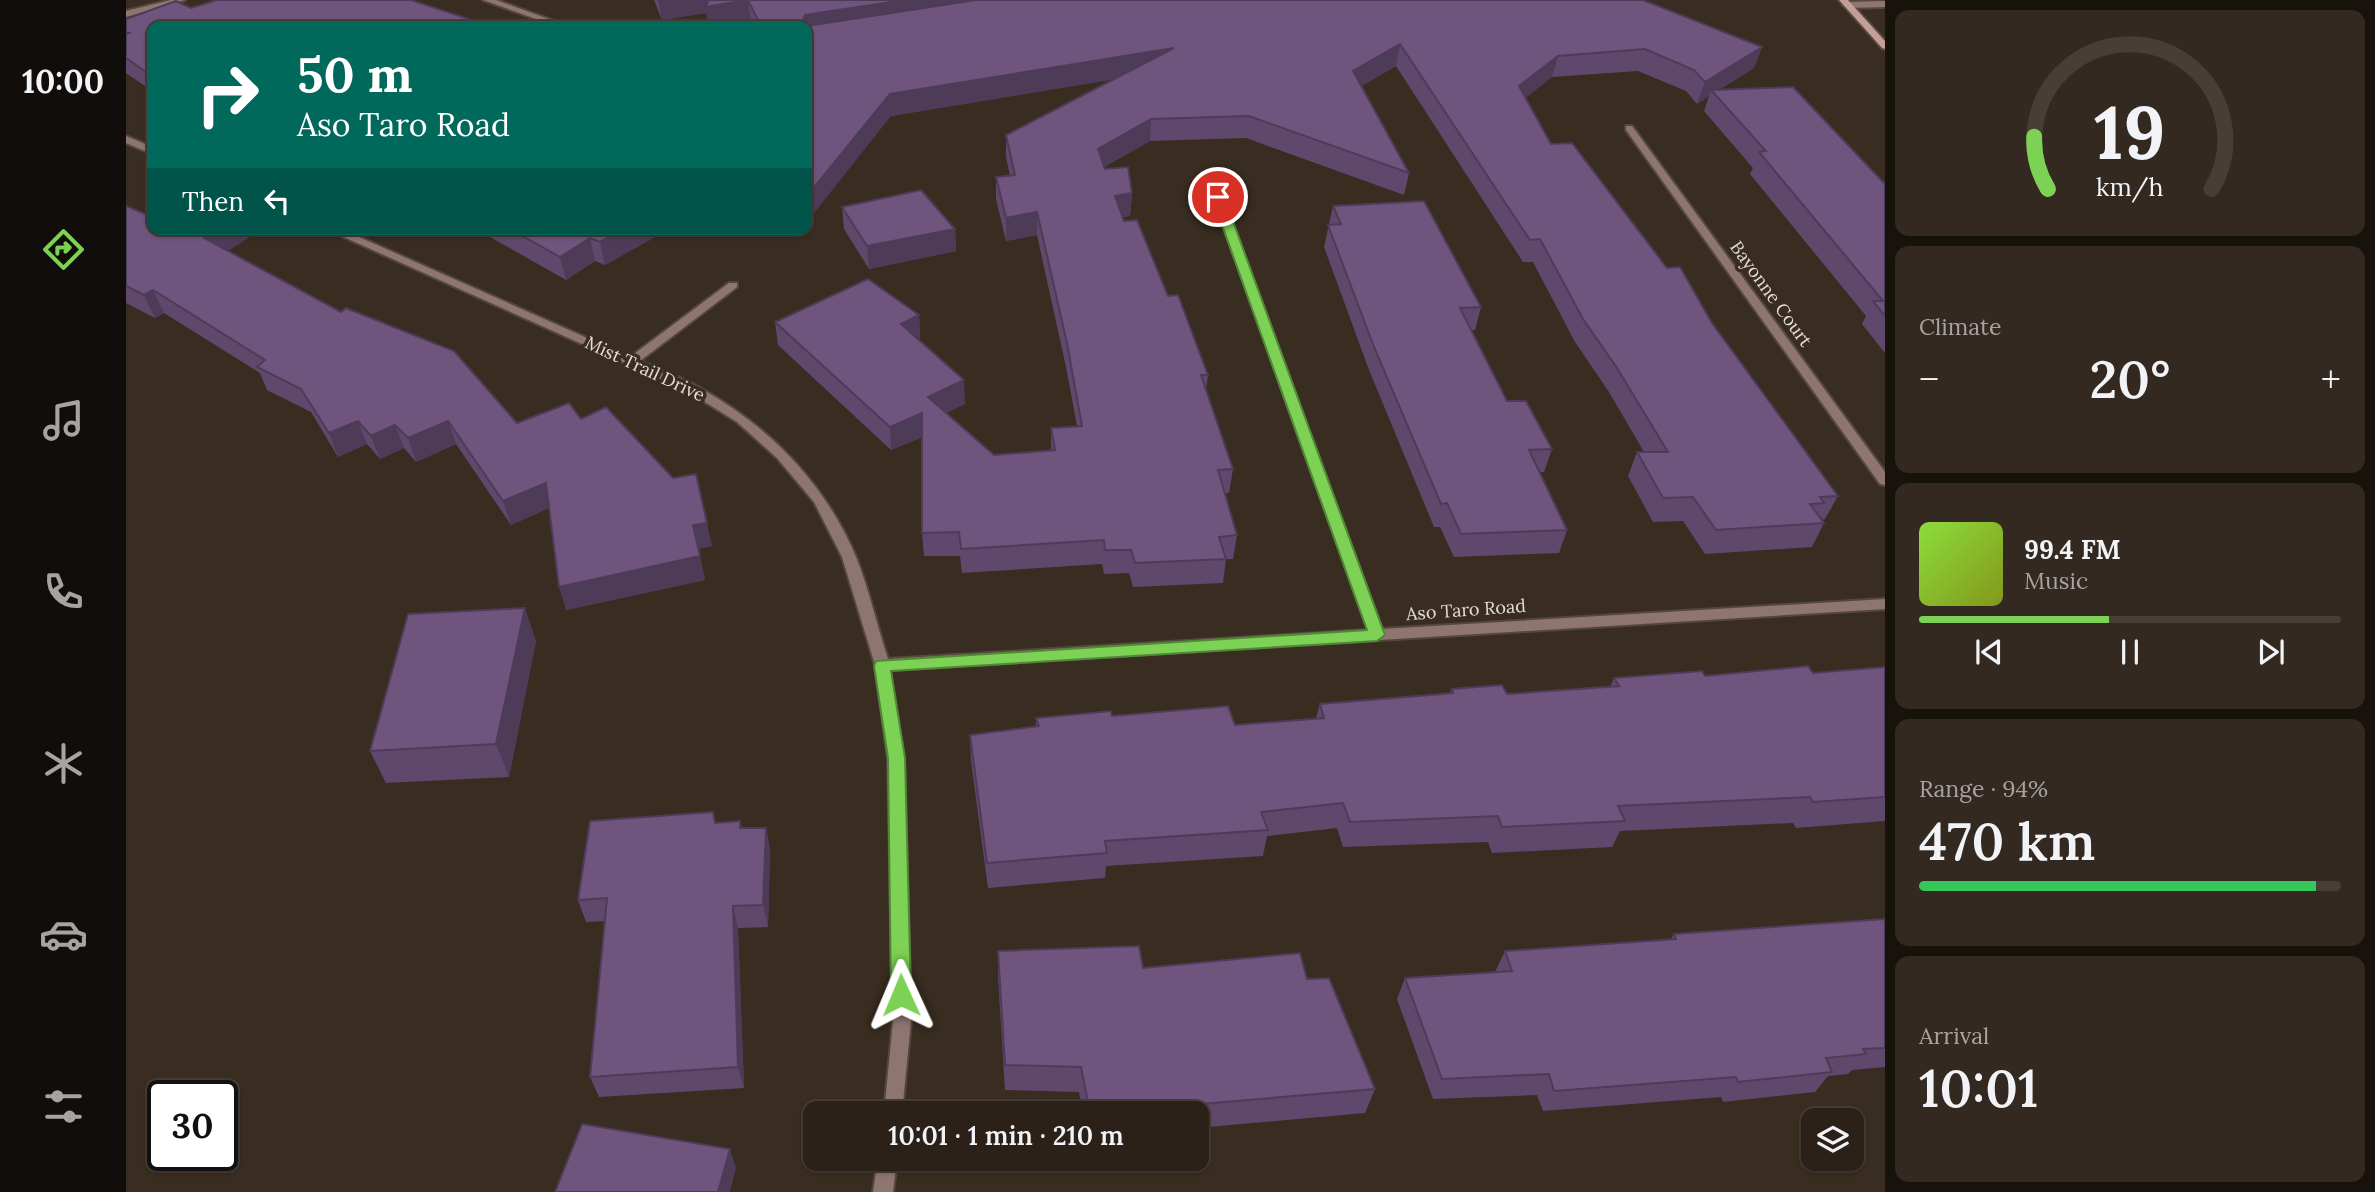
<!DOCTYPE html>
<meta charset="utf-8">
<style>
:root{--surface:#2b2118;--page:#332921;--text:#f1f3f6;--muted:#a6a3a2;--line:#473e37;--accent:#7dd154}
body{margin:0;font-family:Lora,serif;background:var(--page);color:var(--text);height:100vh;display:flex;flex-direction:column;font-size:26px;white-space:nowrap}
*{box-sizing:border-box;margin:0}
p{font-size:23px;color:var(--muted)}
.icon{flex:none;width:38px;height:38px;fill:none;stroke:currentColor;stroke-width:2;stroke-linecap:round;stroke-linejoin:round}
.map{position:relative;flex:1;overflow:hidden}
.panel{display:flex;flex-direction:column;gap:10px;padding:10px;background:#18120d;width:490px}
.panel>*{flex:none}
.hud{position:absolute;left:21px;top:21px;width:665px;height:214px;border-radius:14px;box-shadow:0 2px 5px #0004,0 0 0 2px var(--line);background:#00695c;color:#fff;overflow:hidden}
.fabs{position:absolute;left:1675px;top:1108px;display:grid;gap:14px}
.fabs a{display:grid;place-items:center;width:63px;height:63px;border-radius:14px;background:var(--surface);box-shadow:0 2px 5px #0004,0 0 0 2px var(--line);font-size:35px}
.speed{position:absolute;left:21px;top:1080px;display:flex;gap:14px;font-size:35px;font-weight:700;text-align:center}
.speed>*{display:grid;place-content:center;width:91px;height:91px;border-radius:50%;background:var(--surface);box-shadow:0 2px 5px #0004,0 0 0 2px var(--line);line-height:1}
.speed .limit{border:4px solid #111;border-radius:10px;background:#fff;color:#111}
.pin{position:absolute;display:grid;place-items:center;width:60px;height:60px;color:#fff;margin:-30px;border:4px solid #fff;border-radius:50%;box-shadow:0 2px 7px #0007}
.me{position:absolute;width:77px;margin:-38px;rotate:359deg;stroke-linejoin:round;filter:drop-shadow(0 0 5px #0008)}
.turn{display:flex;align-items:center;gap:24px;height:147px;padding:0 35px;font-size:32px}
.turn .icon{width:91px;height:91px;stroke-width:2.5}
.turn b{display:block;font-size:49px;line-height:60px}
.then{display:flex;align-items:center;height:66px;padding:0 35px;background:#0003;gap:14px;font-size:26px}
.big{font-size:52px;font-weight:600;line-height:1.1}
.panel .card{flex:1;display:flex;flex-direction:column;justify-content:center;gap:10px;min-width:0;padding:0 24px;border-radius:14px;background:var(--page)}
.panel .dial{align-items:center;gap:0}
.dial svg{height:182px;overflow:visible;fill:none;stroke:var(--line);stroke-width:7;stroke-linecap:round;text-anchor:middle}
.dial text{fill:var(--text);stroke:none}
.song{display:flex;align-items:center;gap:21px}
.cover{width:84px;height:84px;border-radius:10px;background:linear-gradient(135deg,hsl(90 70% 55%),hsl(70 70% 35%))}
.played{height:7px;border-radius:4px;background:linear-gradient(90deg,var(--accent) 45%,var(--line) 45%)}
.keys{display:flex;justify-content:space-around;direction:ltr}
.heat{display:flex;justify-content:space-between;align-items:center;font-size:38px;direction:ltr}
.charge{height:10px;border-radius:5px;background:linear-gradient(90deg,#34c759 94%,var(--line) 0)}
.trip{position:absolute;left:677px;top:1101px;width:406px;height:70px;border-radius:14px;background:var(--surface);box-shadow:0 2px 5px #0004,0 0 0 2px var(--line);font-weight:600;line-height:70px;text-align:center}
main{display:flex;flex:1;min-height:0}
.tab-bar{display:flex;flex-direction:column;width:126px;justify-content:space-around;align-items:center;background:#110d0a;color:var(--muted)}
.tab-bar .icon{width:49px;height:49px}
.tab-bar .active{color:var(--accent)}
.tab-bar b{font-size:32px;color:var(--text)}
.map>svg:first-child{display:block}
</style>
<main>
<nav class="tab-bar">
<b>10:00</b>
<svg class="icon active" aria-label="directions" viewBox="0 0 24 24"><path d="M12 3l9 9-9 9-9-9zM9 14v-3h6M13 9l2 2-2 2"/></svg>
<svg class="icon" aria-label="music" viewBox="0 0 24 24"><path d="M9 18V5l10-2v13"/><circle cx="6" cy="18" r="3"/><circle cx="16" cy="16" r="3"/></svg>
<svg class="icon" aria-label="phone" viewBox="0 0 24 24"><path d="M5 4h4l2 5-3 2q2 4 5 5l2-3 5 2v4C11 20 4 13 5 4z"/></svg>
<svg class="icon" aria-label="climate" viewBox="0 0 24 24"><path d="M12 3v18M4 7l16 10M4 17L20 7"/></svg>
<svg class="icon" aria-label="car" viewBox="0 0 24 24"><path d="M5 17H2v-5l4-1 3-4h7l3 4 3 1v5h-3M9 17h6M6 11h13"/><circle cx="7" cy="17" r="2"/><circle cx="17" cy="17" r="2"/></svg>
<svg class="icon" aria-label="filters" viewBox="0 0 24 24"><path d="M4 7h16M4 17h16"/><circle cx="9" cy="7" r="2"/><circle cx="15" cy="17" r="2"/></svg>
</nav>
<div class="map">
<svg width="1759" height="1192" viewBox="0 0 1759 1192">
<rect width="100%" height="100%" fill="#392c20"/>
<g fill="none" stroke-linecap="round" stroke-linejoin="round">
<!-- street casing -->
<g stroke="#54483d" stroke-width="4">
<path id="street" d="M 45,0 L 59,0 L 0,17 L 0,11 Z
M 357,0 L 370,0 L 442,26 L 430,26 Z
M 1759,1 L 1759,7 L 1721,8 L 1717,5 L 1721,2 Z
M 1500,126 L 1506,126 L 1759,472 L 1759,485 L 1754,484 L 1500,130 Z
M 0,136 L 26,147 L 26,154 L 0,143 Z
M 1092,194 L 1097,197 L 1256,629 L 1759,599 L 1759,609 L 764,670 L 778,758 L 785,1021 L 776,1113 L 758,1113 L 767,1021 L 762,758 L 749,665 L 716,557 L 688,502 L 651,458 L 611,422 L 563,392 L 200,229 L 215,229 L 504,357 L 603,283 L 611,283 L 611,287 L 514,361 C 533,369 554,377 572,387 C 642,425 699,483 730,557 C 743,589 751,626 762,659 L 1242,630 L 1087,197 Z
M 752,1158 L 771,1158 L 767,1192 L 747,1192 Z"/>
</g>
<!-- secondary casing -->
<g stroke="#54483d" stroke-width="4">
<path id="secondary" d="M 1713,0 L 1722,0 L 1759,41 L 1759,49 L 1756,48 Z"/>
</g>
<!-- street -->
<use href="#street" fill="#8f7571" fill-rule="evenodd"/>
<!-- secondary -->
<use href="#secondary" fill="#c59d95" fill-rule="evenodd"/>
</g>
<!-- wall -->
<path fill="#5f486c" d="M 528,0 L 1517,0 L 1636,47 L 1628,68 L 1593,90 L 1759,184 L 1759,353 L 1736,324 L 1740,316 L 1624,174 L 1627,168 L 1578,111 L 1583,96 L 1571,104 L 1560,91 L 1512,71 L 1426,77 L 1399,98 L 1425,144 L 1541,268 L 1586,323 L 1712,496 L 1699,519 L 1696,520 L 1698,523 L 1686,547 L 1579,554 L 1557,521 L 1527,522 L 1502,476 L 1511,452 L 1518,452 L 1483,392 L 1449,342 L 1407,262 L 1397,262 L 1270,66 L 1235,86 L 1283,173 L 1278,195 L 1120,138 L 1024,141 L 978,167 L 979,169 L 1006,193 L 1004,216 L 997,217 L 998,221 L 1042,296 L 1082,375 L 1080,390 L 1107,469 L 1103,493 L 1099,493 L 1111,535 L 1107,559 L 1100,559 L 1097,583 L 1007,587 L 1003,573 L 978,574 L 976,564 L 836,573 L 834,556 L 798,556 L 796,533 L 796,437 L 765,450 L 652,345 L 649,322 L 793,315 L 794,338 L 792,340 L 839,404 L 820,413 L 868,455 L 925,451 L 925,428 L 951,426 L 940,367 L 911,235 L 880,241 L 870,199 L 870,177 L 884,176 L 880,157 L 880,135 L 988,79 L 765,116 L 681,26 L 628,26 L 625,21 L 591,26 L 582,26 L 580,13 L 536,20 Z
M 0,19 L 26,26 L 26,91 L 0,73 Z
M 0,206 L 103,251 L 391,423 L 455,419 L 586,546 L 572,549 L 579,580 L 440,610 L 423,508 L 385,525 L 330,444 L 290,462 L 278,448 L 254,459 L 241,444 L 212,457 L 185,412 L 141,390 L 134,373 L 38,313 L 29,318 L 0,303 Z
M 1207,206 L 1355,307 L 1349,330 L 1345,330 L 1381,401 L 1426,449 L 1418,472 L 1413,472 L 1441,530 L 1433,553 L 1328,557 L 1314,527 L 1308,527 L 1243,370 L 1198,247 Z
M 716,207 L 829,229 L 830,251 L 743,269 L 718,229 Z
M 350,229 L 543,229 L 479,265 L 469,261 L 440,280 Z
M 410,641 L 383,777 L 260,783 L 244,751 Z
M 1759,667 L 1759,821 L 1670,828 L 1667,823 L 1494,831 L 1486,847 L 1366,853 L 1362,842 L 1217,847 L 1211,828 L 1141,836 L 1137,856 L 980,866 L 979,878 L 862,888 L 845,761 L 844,735 L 910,727 L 910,718 L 986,716 L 1109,725 L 1190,718 L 1194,704 L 1324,693 L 1326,689 L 1381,694 L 1484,687 L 1488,678 L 1687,673 Z
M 614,821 L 616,828 L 640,828 L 644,850 L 642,927 L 612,928 L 618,1088 L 473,1097 L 464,1077 L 479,921 L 460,922 L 452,900 L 589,823 Z
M 1759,919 L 1759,1067 L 1726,1070 L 1722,1074 L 1702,1076 L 1689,1092 L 1597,1102 L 1595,1097 L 1417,1111 L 1411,1095 L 1307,1099 L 1271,999 L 1279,978 L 1369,972 L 1379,951 L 1545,939 L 1548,934 Z
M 872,951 L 1017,968 L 1181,979 L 1249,1089 L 1239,1113 L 1071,1128 L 1071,1113 L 957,1113 L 953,1092 L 879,1090 L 872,977 Z"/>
<!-- shaded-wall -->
<path fill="#4e3b58" d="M 532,0 L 622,0 L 625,21 L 591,26 L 582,26 L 580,13 L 536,20 Z
M 779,0 L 912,0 L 681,36 L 676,26 L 679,15 Z
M 1274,44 L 1270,66 L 1224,93 L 1227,71 Z
M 1636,47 L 1628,68 L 1588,93 L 1585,90 L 1583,96 L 1571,104 L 1579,82 Z
M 1048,48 L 1046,70 L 765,116 L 681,222 L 681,196 L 764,94 Z
M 1432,56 L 1426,77 L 1387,108 L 1393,86 Z
M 1025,119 L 1024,141 L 970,171 L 972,149 Z
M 1006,193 L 1004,216 L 988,219 L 989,196 Z
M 911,212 L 911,235 L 880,241 L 880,218 Z
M 92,229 L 136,229 L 88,260 L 78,238 Z
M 498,229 L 543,229 L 479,265 L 474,242 Z
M 829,229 L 830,251 L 743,269 L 741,246 Z
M 464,238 L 469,261 L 440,280 L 434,257 Z
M 27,290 L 38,313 L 29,318 L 18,295 Z
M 793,315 L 794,338 L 776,348 L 775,324 Z
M 838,380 L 839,404 L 803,421 L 802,397 Z
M 796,413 L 797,437 L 765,450 L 764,427 Z
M 232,421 L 241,444 L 212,457 L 203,433 Z
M 322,421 L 330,444 L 290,462 L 282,438 Z
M 269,425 L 278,448 L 254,459 L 245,436 Z
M 420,483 L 427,506 L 385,525 L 377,501 Z
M 581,523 L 586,546 L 572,549 L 567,525 Z
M 574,556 L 579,580 L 440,610 L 433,587 Z
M 399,608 L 410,641 L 383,777 L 370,744 Z
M 640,828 L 644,850 L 642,927 L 637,905 Z
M 607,906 L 612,928 L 618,1088 L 612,1067 Z
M 604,1149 L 610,1168 L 604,1192 L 592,1192 Z"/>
<!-- building -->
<path fill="#6f547e" stroke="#4e3b58" stroke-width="2" d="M 91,0 L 285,0 L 364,26 L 26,26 L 26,76 L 0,58 L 0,34 L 3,33 L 0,32 L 0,19 L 50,1 L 65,8 Z
M 583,0 L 621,0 L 579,7 Z
M 622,0 L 779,0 L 679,15 L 676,24 L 679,26 L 635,26 Z
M 850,0 L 1517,0 L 1636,47 L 1579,82 L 1568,70 L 1519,49 L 1432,56 L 1393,86 L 1425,144 L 1446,143 L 1541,268 L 1554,267 L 1586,323 L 1712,496 L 1694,497 L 1698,503 L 1684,504 L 1698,523 L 1590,530 L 1567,497 L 1537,498 L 1511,452 L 1542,452 L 1491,368 L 1457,319 L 1414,239 L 1404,240 L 1274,44 L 1227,71 L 1283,173 L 1123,116 L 1025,119 L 972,149 L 979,169 L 1002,167 L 1006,193 L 989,196 L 998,221 L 1011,220 L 1042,296 L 1052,295 L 1082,375 L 1075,375 L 1107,469 L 1092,470 L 1111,535 L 1093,537 L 1100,559 L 1009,563 L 1005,550 L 979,550 L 978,540 L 835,549 L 833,532 L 796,533 L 796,413 L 764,427 L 649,322 L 742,279 L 793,315 L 775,324 L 838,380 L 802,397 L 868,455 L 929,450 L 925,428 L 956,426 L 941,343 L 911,212 L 880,218 L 870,177 L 889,175 L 880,135 L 1048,48 L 764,94 L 681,196 L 681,26 Z
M 1667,87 L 1759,184 L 1759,316 L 1747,301 L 1757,301 L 1633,152 L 1640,151 L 1585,90 Z
M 795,190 L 829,229 L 741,246 L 716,207 Z
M 1298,201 L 1355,307 L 1334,308 L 1381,401 L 1400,401 L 1426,449 L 1403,450 L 1441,530 L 1335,534 L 1321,503 L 1315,504 L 1248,347 L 1202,225 L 1215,224 L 1207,206 Z
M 0,206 L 26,217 L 26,229 L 92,229 L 78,238 L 215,312 L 220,308 L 328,351 L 391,423 L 443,403 L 455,419 L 480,407 L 547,478 L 570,474 L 581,523 L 567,525 L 574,556 L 433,587 L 420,483 L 377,501 L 322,421 L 282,438 L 269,425 L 245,436 L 232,421 L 203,433 L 175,389 L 131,367 L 139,360 L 27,290 L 18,295 L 0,286 Z
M 384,229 L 498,229 L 474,242 L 464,238 L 434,257 Z
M 399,608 L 370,744 L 244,751 L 282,614 Z
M 1682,666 L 1687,673 L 1759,667 L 1759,797 L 1687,802 L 1684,797 L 1492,806 L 1499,821 L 1376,827 L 1372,816 L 1224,822 L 1217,803 L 1135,812 L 1142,830 L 979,841 L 981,853 L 861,863 L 844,735 L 913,726 L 910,718 L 985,711 L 986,716 L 1102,706 L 1109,725 L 1198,718 L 1194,704 L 1327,693 L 1326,689 L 1376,685 L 1381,694 L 1493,686 L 1488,678 L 1576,671 L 1579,676 Z
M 587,812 L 589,823 L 614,821 L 614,828 L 640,828 L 637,905 L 607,906 L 612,1067 L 464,1077 L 481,898 L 452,900 L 464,821 Z
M 1759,919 L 1759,1048 L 1737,1049 L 1740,1054 L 1700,1058 L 1706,1072 L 1612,1082 L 1610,1077 L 1428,1091 L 1423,1074 L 1316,1079 L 1279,978 L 1386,971 L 1379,951 L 1550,939 L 1548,934 Z
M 1013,946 L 1017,968 L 1174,953 L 1181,979 L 1203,978 L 1249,1089 L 1041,1107 L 1042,1113 L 964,1113 L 955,1067 L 879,1065 L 872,951 Z
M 456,1124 L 604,1149 L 592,1192 L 429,1192 Z"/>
<!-- route -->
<path fill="#7dd154" stroke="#518837" stroke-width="2" d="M 1092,193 L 1098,197 L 1259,635 L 1251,641 L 765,671 L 779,758 L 785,995 L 782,1001 L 775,1004 L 768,1001 L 765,995 L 762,758 L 748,666 L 750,661 L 1241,630 L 1086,197 Z"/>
<g text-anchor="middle" stroke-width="7" stroke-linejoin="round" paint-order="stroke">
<!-- street labels -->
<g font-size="18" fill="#e3dbd3" stroke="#392c20">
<text transform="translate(1645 294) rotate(54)" y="6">Bayonne Court</text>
<text transform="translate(519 369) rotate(25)" y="6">Mist Trail Drive</text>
<text transform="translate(1340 610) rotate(-4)" y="6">Aso Taro Road</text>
</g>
</g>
</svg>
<div class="fabs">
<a><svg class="icon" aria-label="layers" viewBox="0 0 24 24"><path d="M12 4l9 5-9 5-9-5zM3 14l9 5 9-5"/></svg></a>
</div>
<div class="speed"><div class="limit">30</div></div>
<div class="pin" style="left:1092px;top:197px;background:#d93025"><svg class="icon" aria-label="arrive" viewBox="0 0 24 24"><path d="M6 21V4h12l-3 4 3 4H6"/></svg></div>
<svg class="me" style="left:775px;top:995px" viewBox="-20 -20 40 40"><path d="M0-17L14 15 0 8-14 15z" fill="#7dd154" stroke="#fff" stroke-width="4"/></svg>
<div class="trip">10:01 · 1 min · 210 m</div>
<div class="hud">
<div class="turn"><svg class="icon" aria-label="right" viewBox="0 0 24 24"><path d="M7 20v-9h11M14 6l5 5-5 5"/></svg><div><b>50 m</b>Aso Taro Road</div></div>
<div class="then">Then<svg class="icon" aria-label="left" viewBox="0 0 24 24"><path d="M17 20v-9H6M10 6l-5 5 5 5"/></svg></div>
</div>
</div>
<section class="panel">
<div class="card dial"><svg viewBox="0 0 100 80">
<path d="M14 69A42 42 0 1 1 86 69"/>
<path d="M14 69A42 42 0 0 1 8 46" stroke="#7dd154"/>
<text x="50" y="56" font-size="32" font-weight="700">19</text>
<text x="50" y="72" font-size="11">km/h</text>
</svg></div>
<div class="card"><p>Climate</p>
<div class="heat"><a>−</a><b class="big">20°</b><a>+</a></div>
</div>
<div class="card">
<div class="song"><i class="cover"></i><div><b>99.4 FM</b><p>Music</p></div></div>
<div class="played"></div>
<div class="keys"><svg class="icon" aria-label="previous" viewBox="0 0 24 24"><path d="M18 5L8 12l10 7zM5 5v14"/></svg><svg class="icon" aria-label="pause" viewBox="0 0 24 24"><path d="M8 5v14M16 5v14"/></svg><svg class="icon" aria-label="next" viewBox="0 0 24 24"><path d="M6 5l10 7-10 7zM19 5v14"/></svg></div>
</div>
<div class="card"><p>Range · 94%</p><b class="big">470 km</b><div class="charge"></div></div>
<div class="card"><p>Arrival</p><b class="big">10:01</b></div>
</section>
</main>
